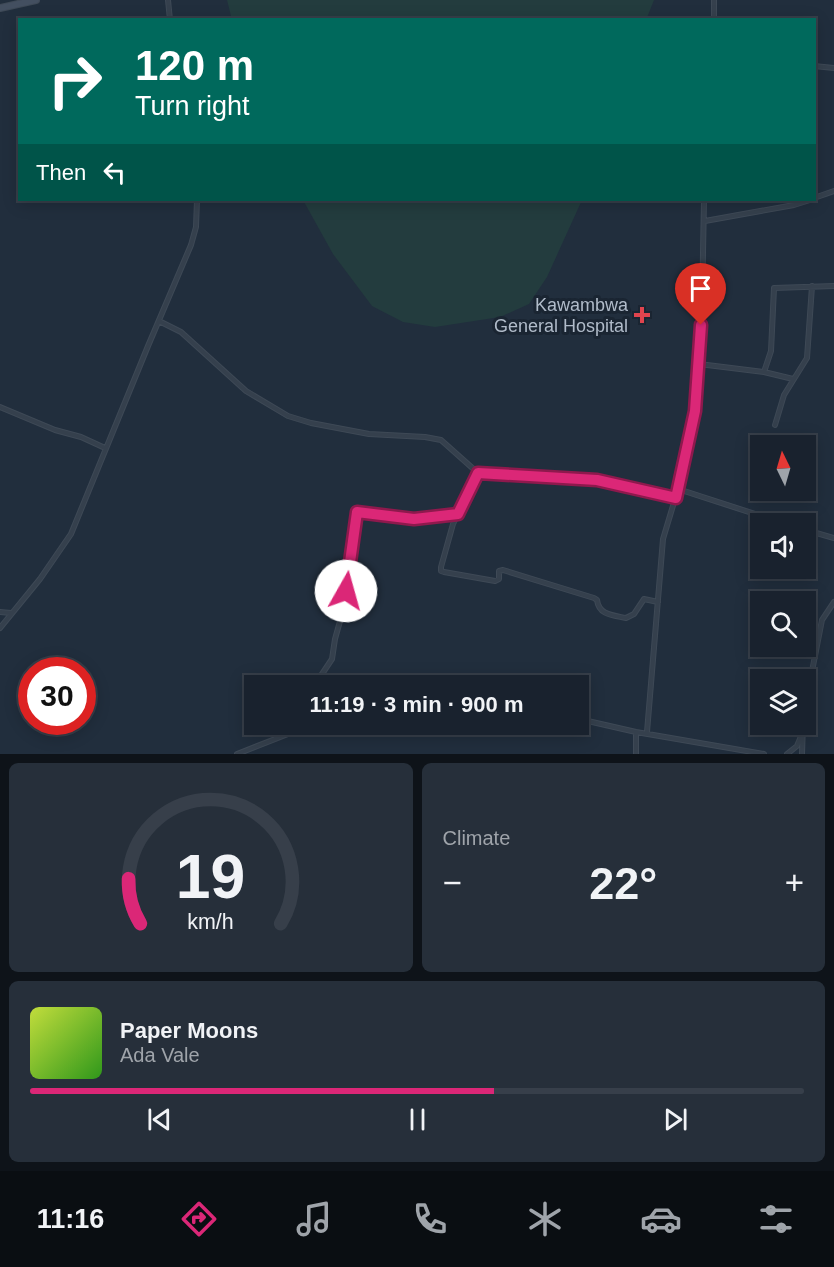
<!DOCTYPE html>
<meta charset="utf-8">
<style>
:root{--surface:#19222e;--page:#262f3a;--text:#f1f3f6;--muted:#9fa4aa;--line:#373f4a;--accent:#db2777}
body{margin:0;font-family:Arial,sans-serif;background:var(--page);color:var(--text);height:100vh;display:flex;flex-direction:column;font-size:22px;white-space:nowrap}
*{box-sizing:border-box;margin:0}
p{font-size:20px;color:var(--muted)}
.icon{flex:none;width:33px;height:33px;fill:none;stroke:currentColor;stroke-width:2;stroke-linecap:round;stroke-linejoin:round}
.map{position:relative;height:754px;overflow:hidden}
.sheet{display:flex;flex-direction:column;gap:9px;padding:9px;background:#0e1319;flex:1}
.sheet>*{flex:none}
.banner{position:absolute;left:18px;top:18px;width:798px;height:183px;border-radius:0px;box-shadow:0 3px 15px #0003,0 0 0 2px var(--line);background:#00695c;color:#fff;overflow:hidden}
.needle{width:39px;rotate:355deg}
.fabs{position:absolute;left:750px;top:435px;display:grid;gap:12px}
.fabs a{display:grid;place-items:center;width:66px;height:66px;border-radius:0px;background:var(--surface);box-shadow:0 3px 15px #0003,0 0 0 2px var(--line);font-size:30px}
.speed{position:absolute;left:18px;top:657px;display:flex;gap:12px;font-size:30px;font-weight:700;text-align:center}
.speed>*{display:grid;place-content:center;width:78px;height:78px;border-radius:50%;background:var(--surface);box-shadow:0 3px 15px #0003,0 0 0 2px var(--line);line-height:1}
.speed .limit{border:9px solid #d22;background:#fff;color:#111}
.pin{position:absolute;display:grid;place-items:center;width:51px;height:51px;color:#fff;margin:-62px -26px;border-radius:50% 50% 50% 0;rotate:-45deg;box-shadow:0 0 6px #0007}
.pin .icon{rotate:45deg}
.me{position:absolute;width:66px;margin:-33px;rotate:7deg;stroke-linejoin:round;filter:drop-shadow(0 0 4px #0008)}
.turn{display:flex;align-items:center;gap:21px;height:126px;padding:0 18px;font-size:27px}
.turn .icon{width:78px;height:78px;stroke-width:2.5}
.turn b{display:block;font-size:42px;line-height:51px}
.then{display:flex;align-items:center;height:57px;padding:0 18px;background:#0003;gap:12px;font-size:22px}
.big{font-size:45px;font-weight:800;line-height:1.1}
.sheet .card{flex:1;display:flex;flex-direction:column;justify-content:center;gap:9px;min-width:0;padding:0 21px;border-radius:9px;background:var(--page)}
.sheet .dial{align-items:center;gap:0}
.dial svg{height:156px;overflow:visible;fill:none;stroke:var(--line);stroke-width:7;stroke-linecap:round;text-anchor:middle}
.dial text{fill:var(--text);stroke:none}
.song{display:flex;align-items:center;gap:18px}
.cover{width:72px;height:72px;border-radius:9px;background:linear-gradient(135deg,hsl(70 70% 55%),hsl(110 70% 35%))}
.played{height:6px;border-radius:3px;background:linear-gradient(90deg,var(--accent) 60%,var(--line) 60%)}
.keys{display:flex;justify-content:space-around;direction:ltr}
.heat{display:flex;justify-content:space-between;align-items:center;font-size:33px;direction:ltr}
.sheet .tiles{flex:1;display:grid;gap:9px;grid-template-columns:1fr 1fr}
.card:last-child{grid-column:span 2}
.trip{position:absolute;left:244px;top:675px;width:345px;height:60px;border-radius:0px;background:var(--surface);box-shadow:0 3px 15px #0003,0 0 0 2px var(--line);font-weight:800;line-height:60px;text-align:center}
.dock{display:flex;height:96px;justify-content:space-around;align-items:center;background:#0a0e12;color:var(--muted)}
.dock .icon{width:42px;height:42px}
.dock .current{color:var(--accent)}
.dock b{font-size:27px;color:var(--text)}
.map>svg:first-child{display:block}
</style>
<div class="map">
<svg width="834" height="754" viewBox="0 0 834 754">
<rect width="100%" height="100%" fill="#212e3d"/>
<!-- green -->
<path fill="#233c3e" d="M 227,0 L 654,0 L 646,20 L 232,20 Z
M 303,200 L 582,200 L 547,277 L 529,304 L 500,317 L 435,327 L 403,322 L 372,306 L 333,254 Z"/>
<g fill="none" stroke-linecap="round" stroke-linejoin="round">
<!-- minor casing -->
<g stroke="#3e4956" stroke-width="6">
<path id="minor" d="M 168,0 L 170,20
M 714,0 L 714,20
M 814,66 L 834,68
M 814,198 L 834,191
M 705,221 L 794,205 L 810,200
M 159,321 L 181,332 L 246,391 L 288,416 L 311,423 L 369,434 L 425,437 L 441,440 L 478,473
M 699,364 L 764,372 L 793,379
M 764,372 L 771,351 L 774,288 L 834,286
M 0,407 L 55,430 L 81,437 L 105,448
M 775,425 L 784,395 L 807,358 L 812,286
M 678,489 L 786,524
M 806,530 L 834,538
M 658,602 L 644,599 L 634,614 L 626,618 C 612,615 599,615 597,600 L 594,598 L 503,570 L 499,571 L 499,579 L 495,581 L 444,572 L 441,571 L 441,567 L 453,524 L 478,473 L 597,480 L 676,498
M 0,612 L 11,613
M 0,628 L 40,579 L 71,534 L 148,346 L 191,245 L 196,227 L 197,200
M 314,686 L 332,659 L 335,639 L 344,607 L 357,512 L 414,519 L 458,514
M 806,702 L 822,620 L 834,602
M 579,719 L 636,732 L 764,754
M 647,732 L 663,539 L 678,489 L 695,411 L 702,306 L 704,200
M 276,737 L 289,724
M 237,754 L 288,734 L 349,724
M 636,754 L 636,732
M 787,754 L 797,746 L 802,734
M 802,754 L 803,724"/>
</g>
<!-- secondary casing -->
<g stroke="#3e4956" stroke-width="8">
<path id="secondary" d="M 0,8 L 36,0"/>
</g>
<!-- minor -->
<use href="#minor" stroke="#35404d" stroke-width="4"/>
<!-- secondary -->
<use href="#secondary" stroke="#434f60" stroke-width="6"/>
</g>
<g fill="none" stroke-linecap="round" stroke-linejoin="round">
<!-- route casing -->
<g stroke="#8e194d" stroke-width="15">
<path id="route" d="M 346,591 L 357,512 L 414,519 L 458,514 L 478,473 L 597,480 L 676,498 L 695,411 L 701,325"/>
</g>
<!-- route -->
<use href="#route" stroke="#db2777" stroke-width="10"/>
</g>
<!-- markers -->
<path fill="#e0444e" stroke="#1a2532" stroke-width="2" d="M639 306h6v6h6v6h-6v6h-6v-6h-6v-6h6z"/>
<g text-anchor="middle" stroke-width="6" stroke-linejoin="round" paint-order="stroke">
<!-- poi labels -->
<g font-size="18" fill="#b0bbc9" stroke="#1a2532" text-anchor="end">
<text x="628" y="311">Kawambwa<tspan x="628" dy="21">General Hospital</tspan></text>
</g>
</g>
</svg>
<div class="fabs">
<a><svg class="needle" viewBox="-14 -14 28 28"><path d="M0-13l5 13h-10z" fill="#e53935"/><path d="M0 13l5-13h-10z" fill="#9fa4aa"/></svg></a>
<a><svg class="icon" aria-label="sound" viewBox="0 0 24 24"><path d="M4 9h4l5-4v14l-5-4H4zM17 9q2 3 0 6"/></svg></a>
<a><svg class="icon" aria-label="search" viewBox="0 0 24 24"><circle cx="10" cy="10" r="6"/><path d="M15 15l6 6"/></svg></a>
<a><svg class="icon" aria-label="layers" viewBox="0 0 24 24"><path d="M12 4l9 5-9 5-9-5zM3 14l9 5 9-5"/></svg></a>
</div>
<div class="speed"><div class="limit">30</div></div>
<div class="pin" style="left:701px;top:325px;background:#d93025"><svg class="icon" aria-label="arrive" viewBox="0 0 24 24"><path d="M6 21V4h12l-3 4 3 4H6"/></svg></div>
<svg class="me" style="left:346px;top:591px" viewBox="-20 -20 40 40"><circle r="19" fill="#fff"/><path d="M0-13L10 11 0 6-10 11z" fill="#db2777"/></svg>
<div class="trip">11:19 · 3 min · 900 m</div>
<div class="banner">
<div class="turn"><svg class="icon" aria-label="right" viewBox="0 0 24 24"><path d="M7 20v-9h11M14 6l5 5-5 5"/></svg><div><b>120 m</b>Turn right</div></div>
<div class="then">Then<svg class="icon" aria-label="left" viewBox="0 0 24 24"><path d="M17 20v-9H6M10 6l-5 5 5 5"/></svg></div>
</div>
</div>
<section class="sheet">
<div class="tiles">
<div class="card dial"><svg viewBox="0 0 100 80">
<path d="M14 69A42 42 0 1 1 86 69"/>
<path d="M14 69A42 42 0 0 1 8 46" stroke="#db2777"/>
<text x="50" y="56" font-size="32" font-weight="700">19</text>
<text x="50" y="72" font-size="11">km/h</text>
</svg></div>
<div class="card"><p>Climate</p>
<div class="heat"><a>−</a><b class="big">22°</b><a>+</a></div>
</div>
<div class="card">
<div class="song"><i class="cover"></i><div><b>Paper Moons</b><p>Ada Vale</p></div></div>
<div class="played"></div>
<div class="keys"><svg class="icon" aria-label="previous" viewBox="0 0 24 24"><path d="M18 5L8 12l10 7zM5 5v14"/></svg><svg class="icon" aria-label="pause" viewBox="0 0 24 24"><path d="M8 5v14M16 5v14"/></svg><svg class="icon" aria-label="next" viewBox="0 0 24 24"><path d="M6 5l10 7-10 7zM19 5v14"/></svg></div>
</div>
</div>
</section>
<nav class="dock">
<b>11:16</b>
<svg class="icon current" aria-label="directions" viewBox="0 0 24 24"><path d="M12 3l9 9-9 9-9-9zM9 14v-3h6M13 9l2 2-2 2"/></svg>
<svg class="icon" aria-label="music" viewBox="0 0 24 24"><path d="M9 18V5l10-2v13"/><circle cx="6" cy="18" r="3"/><circle cx="16" cy="16" r="3"/></svg>
<svg class="icon" aria-label="phone" viewBox="0 0 24 24"><path d="M5 4h4l2 5-3 2q2 4 5 5l2-3 5 2v4C11 20 4 13 5 4z"/></svg>
<svg class="icon" aria-label="climate" viewBox="0 0 24 24"><path d="M12 3v18M4 7l16 10M4 17L20 7"/></svg>
<svg class="icon" aria-label="car" viewBox="0 0 24 24"><path d="M5 17H2v-5l4-1 3-4h7l3 4 3 1v5h-3M9 17h6M6 11h13"/><circle cx="7" cy="17" r="2"/><circle cx="17" cy="17" r="2"/></svg>
<svg class="icon" aria-label="filters" viewBox="0 0 24 24"><path d="M4 7h16M4 17h16"/><circle cx="9" cy="7" r="2"/><circle cx="15" cy="17" r="2"/></svg>
</nav>
